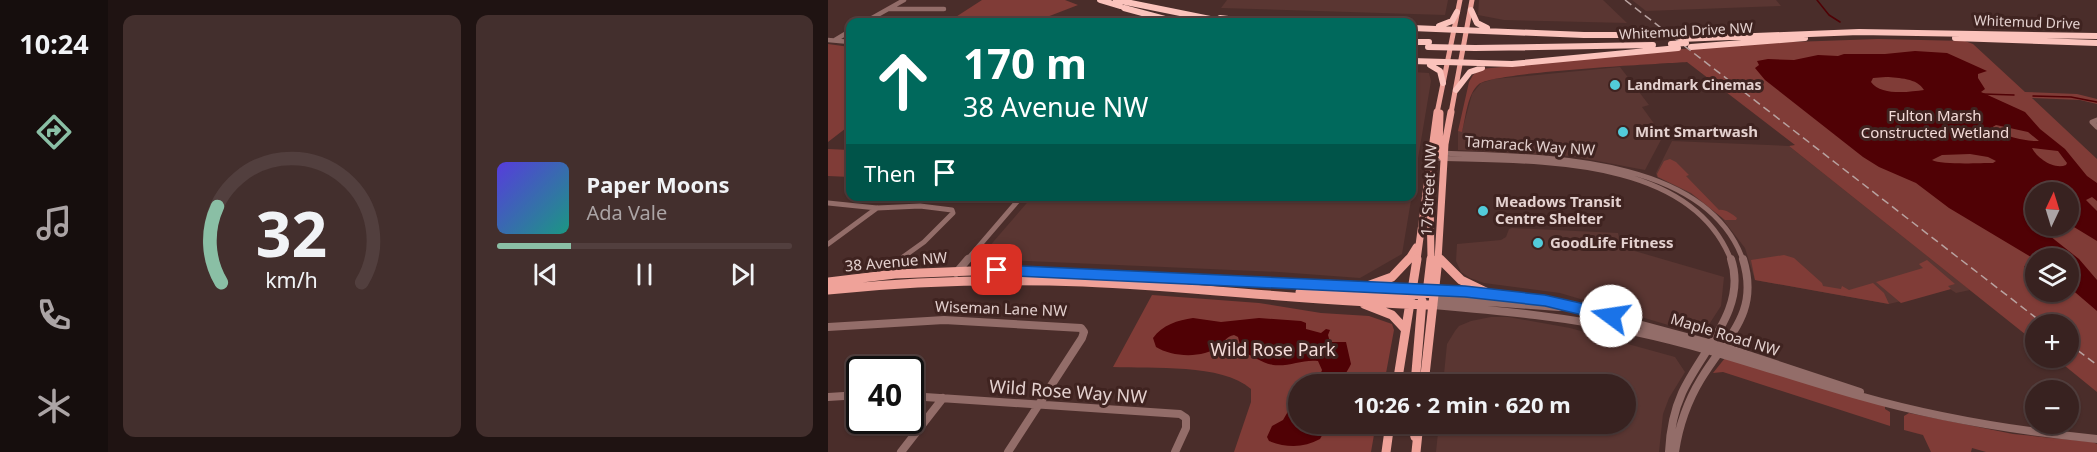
<!DOCTYPE html>
<meta charset="utf-8">
<style>
:root{--surface:#382220;--page:#432f2d;--text:#f1f3f6;--muted:#aba4a5;--line:#523f3e;--accent:#8abfa5}
body{margin:0;font-family:"Noto Sans",sans-serif;background:var(--page);color:var(--text);height:100vh;display:flex;flex-direction:column;font-size:22px;white-space:nowrap}
*{box-sizing:border-box;margin:0}
p{font-size:20px;color:var(--muted)}
.icon{flex:none;width:33px;height:33px;fill:none;stroke:currentColor;stroke-width:2;stroke-linecap:round;stroke-linejoin:round}
.map{position:relative;flex:1;overflow:hidden}
.sheet{display:flex;flex-direction:column;gap:15px;padding:15px;background:#1f1312;width:720px}
.sheet>*{flex:none}
.top-card{position:absolute;left:18px;top:18px;width:570px;height:183px;border-radius:12px;box-shadow:0 2px 4px #0004,0 0 0 2px var(--line);background:#00695c;color:#fff;overflow:hidden}
.needle{width:39px;rotate:4deg}
.controls{position:absolute;left:1197px;top:182px;display:grid;gap:12px}
.controls a{display:grid;place-items:center;width:54px;height:54px;border-radius:50%;background:var(--surface);box-shadow:0 2px 4px #0004,0 0 0 2px var(--line);font-size:30px}
.speed{position:absolute;left:18px;top:356px;display:flex;gap:12px;font-size:30px;font-weight:700;text-align:center}
.speed>*{display:grid;place-content:center;width:78px;height:78px;border-radius:50%;background:var(--surface);box-shadow:0 2px 4px #0004,0 0 0 2px var(--line);line-height:1}
.speed .limit{border:3px solid #111;border-radius:9px;background:#fff;color:#111}
.pin{position:absolute;display:grid;place-items:center;width:51px;height:51px;color:#fff;margin:-26px;border-radius:12px;box-shadow:0 3px 9px #0006}
.me{position:absolute;width:66px;margin:-33px;rotate:284deg;stroke-linejoin:round;filter:drop-shadow(0 0 4px #0008)}
.turn{display:flex;align-items:center;gap:21px;height:126px;padding:0 18px;font-size:27px}
.turn .icon{width:78px;height:78px;stroke-width:2.5}
.turn b{display:block;font-size:42px;line-height:51px}
.then{display:flex;align-items:center;height:57px;padding:0 18px;background:#0003;gap:12px;font-size:22px}
.sheet .widget{flex:1;display:flex;flex-direction:column;justify-content:center;gap:9px;min-width:0;padding:0 21px;border-radius:12px;background:var(--page)}
.sheet .dial{align-items:center;gap:0}
.dial svg{height:156px;overflow:visible;fill:none;stroke:var(--line);stroke-width:7;stroke-linecap:round;text-anchor:middle}
.dial text{fill:var(--text);stroke:none}
.song{display:flex;align-items:center;gap:18px}
.cover{width:72px;height:72px;border-radius:9px;background:linear-gradient(135deg,hsl(250 70% 55%),hsl(170 70% 35%))}
.played{height:6px;border-radius:3px;background:linear-gradient(90deg,var(--accent) 25%,var(--line) 25%)}
.keys{display:flex;justify-content:space-around;direction:ltr}
.sheet .tiles{flex:1;display:grid;gap:15px;grid-template-columns:repeat(2,1fr)}
.trip{position:absolute;left:460px;top:374px;width:348px;height:60px;border-radius:30px;background:var(--surface);box-shadow:0 2px 4px #0004,0 0 0 2px var(--line);font-weight:700;line-height:60px;text-align:center}
main{display:flex;flex:1;min-height:0}
.tabs{display:flex;flex-direction:column;width:108px;justify-content:space-around;align-items:center;background:#160e0d;color:var(--muted)}
.tabs .icon{width:42px;height:42px}
.tabs .on{color:var(--accent)}
.tabs b{font-size:27px;color:var(--text)}
.map>svg:first-child{display:block}
</style>
<main>
<nav class="tabs">
<b>10:24</b>
<svg class="icon on" aria-label="directions" viewBox="0 0 24 24"><path d="M12 3l9 9-9 9-9-9zM9 14v-3h6M13 9l2 2-2 2"/></svg>
<svg class="icon" aria-label="music" viewBox="0 0 24 24"><path d="M9 18V5l10-2v13"/><circle cx="6" cy="18" r="3"/><circle cx="16" cy="16" r="3"/></svg>
<svg class="icon" aria-label="phone" viewBox="0 0 24 24"><path d="M5 4h4l2 5-3 2q2 4 5 5l2-3 5 2v4C11 20 4 13 5 4z"/></svg>
<svg class="icon" aria-label="climate" viewBox="0 0 24 24"><path d="M12 3v18M4 7l16 10M4 17L20 7"/></svg>
</nav>
<section class="sheet">
<div class="tiles">
<div class="widget dial"><svg viewBox="0 0 100 80">
<path d="M14 69A42 42 0 1 1 86 69"/>
<path d="M14 69A42 42 0 0 1 12 30" stroke="#8abfa5"/>
<text x="50" y="56" font-size="32" font-weight="700">32</text>
<text x="50" y="72" font-size="11">km/h</text>
</svg></div>
<div class="widget">
<div class="song"><i class="cover"></i><div><b>Paper Moons</b><p>Ada Vale</p></div></div>
<div class="played"></div>
<div class="keys"><svg class="icon" aria-label="previous" viewBox="0 0 24 24"><path d="M18 5L8 12l10 7zM5 5v14"/></svg><svg class="icon" aria-label="pause" viewBox="0 0 24 24"><path d="M8 5v14M16 5v14"/></svg><svg class="icon" aria-label="next" viewBox="0 0 24 24"><path d="M6 5l10 7-10 7zM19 5v14"/></svg></div>
</div>
</div>
</section>
<div class="map">
<svg width="1269" height="452" viewBox="0 0 1269 452">
<rect width="100%" height="100%" fill="#4a2d2a"/>
<!-- built -->
<path fill="#5a3632" d="M 399,0 L 620,0 L 617,15 L 393,8 Z
M 651,0 L 775,0 L 799,23 L 676,20 L 650,15 Z
M 804,0 L 948,0 L 953,6 L 818,11 Z
M 792,67 L 821,105 L 814,107 L 835,136 L 817,170 L 743,156 L 630,150 L 630,131 L 634,131 L 644,94 L 653,83 L 666,79 Z
M 584,72 L 601,73 L 603,81 L 574,254 L 532,278 L 451,272 L 154,259 L 153,256 L 204,197 L 584,196 Z
M 844,141 L 961,146 L 1142,290 L 1128,293 L 1122,289 L 1061,304 L 927,280 L 917,248 L 893,217 L 863,194 L 829,177 L 828,173 Z
M 684,228 L 790,233 L 793,247 L 896,277 L 893,306 L 874,335 L 732,293 L 656,283 L 642,278 L 633,272 L 628,261 L 629,244 L 673,240 L 678,237 L 681,229 Z
M 663,317 L 680,317 L 742,328 L 847,357 L 857,372 L 841,398 L 835,414 L 831,452 L 608,452 L 611,423 L 798,423 L 798,384 L 615,384 L 619,344 L 627,331 L 631,326 L 643,321 Z"/>
<!-- green -->
<path fill="#803c37" fill-rule="evenodd" d="M 154,0 L 237,0 L 250,5 L 206,22 L 120,22 Z
M 1050,39 L 1137,41 L 1145,44 L 1197,92 L 1249,94 L 1269,99 L 1269,104 L 1252,100 L 1204,98 L 1269,159 L 1269,392 L 1226,357 L 1240,357 L 1240,324 L 1208,324 L 1207,342 L 961,146 L 967,145 L 859,62 C 828,64 667,72 651,84 C 639,94 638,117 634,132 L 630,131 L 641,82 L 645,75 L 653,69 L 854,49 L 939,43 ZM 1208,192 L 1240,192 L 1240,225 L 1208,225 ZM 1208,258 L 1240,258 L 1240,291 L 1208,291 Z
M 0,44 L 22,47 L 22,125 L 0,142 Z
M 0,149 L 22,150 L 22,177 L 0,176 Z
M 842,159 L 848,162 L 861,175 L 858,176 L 891,210 C 897,209 904,214 909,218 L 908,220 L 897,220 L 863,193 L 830,177 L 829,174 L 836,161 Z
M 956,255 L 966,258 L 994,283 L 995,286 L 1013,289 L 1014,286 L 1021,290 L 1045,283 L 1056,293 L 1061,304 L 927,280 L 923,260 Z
M 1099,260 L 1127,284 L 1120,286 L 1123,289 L 1073,303 L 1048,282 L 1095,268 L 1091,264 Z
M 324,295 L 431,303 L 493,313 L 541,316 L 564,324 L 566,330 L 556,384 L 471,384 L 471,423 L 548,423 L 543,452 L 406,452 L 423,402 L 423,389 C 394,363 324,369 285,367 Z
M 897,358 L 1057,406 L 1057,409 L 1062,412 L 1062,426 L 895,372 L 885,373 Z
M 1081,413 L 1185,434 L 1265,442 L 1269,444 L 1269,452 L 1158,452 L 1144,448 L 1143,452 L 1103,452 L 1095,435 L 1076,430 L 1076,416 Z"/>
<!-- water -->
<path fill="#500105" fill-rule="evenodd" d="M 1087,51 L 1119,53 L 1159,71 L 1150,74 L 1150,78 L 1157,89 L 1153,92 L 1197,112 L 1212,129 L 1237,149 L 1259,176 L 1269,183 L 1269,201 L 1264,197 L 1258,200 L 1269,211 L 1269,241 L 1241,224 L 1240,192 L 1208,192 L 1208,225 L 1251,259 L 1269,280 L 1269,311 L 1241,287 L 1240,258 L 1208,258 L 1207,272 L 1202,272 L 1196,267 L 1200,262 L 1206,261 L 1203,257 L 1121,208 L 1088,183 L 1051,167 L 1035,157 L 937,80 L 927,68 L 931,65 L 929,61 L 940,59 L 966,60 L 990,55 L 1010,56 L 1016,54 L 1057,54 ZM 1058,77 C 1071,78 1089,78 1096,90 C 1081,92 1053,96 1043,82 L 1045,78 ZM 1168,125 L 1200,132 L 1211,141 C 1199,142 1172,135 1163,128 ZM 1204,148 L 1230,151 L 1239,163 L 1238,165 C 1226,170 1209,158 1204,148 ZM 1142,154 L 1160,157 L 1168,161 L 1165,163 C 1151,163 1113,165 1104,160 L 1114,155 Z
M 365,318 L 393,322 L 431,318 L 473,321 L 478,323 L 478,329 L 493,333 L 498,329 L 502,330 L 500,335 L 502,342 L 518,342 L 523,364 C 514,382 509,384 489,384 L 494,370 L 490,361 C 475,359 461,367 445,365 C 433,363 425,355 414,352 L 410,337 L 406,335 C 398,337 397,341 391,346 C 375,359 344,357 328,347 L 325,338 C 334,325 350,320 365,318 Z
M 471,405 L 471,423 L 501,423 L 492,439 C 476,448 459,448 441,441 L 439,437 L 444,426 L 455,420 L 462,408 Z"/>
<g fill="none" stroke-linecap="round" stroke-linejoin="round">
<!-- stream -->
<path stroke="#500105" stroke-width="1.5" d="M 989,0 L 1001,15 L 1012,22
M 1155,94 L 1186,95
M 1205,96 L 1243,97 L 1269,102"/>
<!-- minor-far2 -->
<path stroke="#936d69" stroke-width="4.5" d="M 60,9 L 116,9
M 37,22 L 76,0
M 0,40 L 22,42
M 7,40 L 22,31"/>
<!-- minor-far1 -->
<path stroke="#936d69" stroke-width="5" d="M 1269,120 L 1264,122 L 1269,127
M 613,153 C 706,157 877,153 915,260
M 603,158 C 698,162 861,152 903,260
M 0,203 L 49,208 L 92,206 L 124,210 L 125,213 L 96,242 L 75,257
M 0,244 L 49,208
M 139,260 L 194,196"/>
<!-- minor -->
<path stroke="#936d69" stroke-width="8" d="M 128,273 L 140,259
M 607,290 L 662,294 L 743,306 L 896,347 L 1032,392
M 606,298 L 731,307
M 605,305 C 674,311 741,317 808,332 C 884,348 957,375 1032,396 C 1109,418 1189,431 1269,439
M 0,327 L 116,320 L 253,328 L 256,332 L 254,338 L 180,452
M 82,396 L 352,414 L 358,418 L 358,428 L 347,452
M 0,397 L 32,395
M 73,452 L 115,398
M 841,452 C 842,431 845,413 854,393 C 873,351 920,309 903,259
M 847,452 C 851,425 859,402 873,379 C 899,336 932,314 915,259"/>
<!-- major-far2 -->
<path stroke="#efa299" stroke-width="5" d="M 609,113 L 632,0
M 623,113 L 644,0"/>
<!-- major-far1 -->
<path stroke="#efa299" stroke-width="7" d="M 612,113 L 611,153 L 616,159
M 602,194 L 603,260
M 611,258 L 613,260
M 580,260 L 588,247
M 589,260 L 609,112
M 610,260 L 617,144 L 623,112"/>
<!-- major -->
<path stroke="#efa299" stroke-width="9" d="M 612,259 L 633,280 L 662,294
M 0,282 L 67,274 L 169,270 L 607,290
M 542,285 L 564,277 L 581,259
M 0,290 C 85,281 169,279 255,282 C 372,287 488,302 605,305
M 472,292 L 575,296 L 603,293
M 599,293 L 603,259
M 536,304 L 564,315 L 577,329
M 569,384 L 589,259
M 587,384 L 594,301
M 596,384 L 610,259
M 584,423 L 587,437
M 558,452 L 562,423
M 588,452 L 591,423"/>
<!-- highway -->
<path stroke="#fbc3bc" stroke-width="6" d="M 272,0 L 292,6
M 288,0 L 397,22
M 296,8 L 348,22
M 643,10 L 649,23 L 659,28
M 392,18 L 425,22
M 611,26 L 624,21 L 629,12
M 584,28 L 756,35 L 833,35
M 1127,38 L 1269,43
M 852,39 L 1031,32 L 1269,36
M 584,42 L 601,42
M 863,47 L 977,38
M 647,48 L 825,45
M 584,61 L 684,64 L 850,48
M 602,65 L 612,71 L 615,83
M 628,90 L 642,72 L 654,68"/>
<!-- rail -->
<path stroke="#b8a2a0" stroke-width="1.5" stroke-dasharray="8 4.5" stroke-linecap="butt" d="M 797,0 L 1216,324
M 1240,343 L 1269,365"/>
<!-- highway-bridge -->
<path stroke="#fbc3bc" stroke-width="6" d="M 833,35 L 846,35
M 843,44 L 858,43
M 600,47 L 647,48"/>
</g>
<!-- route -->
<path fill="#1a73e8" stroke="#114b97" stroke-width="1.5" d="M 169,265 L 637,286 L 717,295 L 783,310 L 788,312 L 790,316 L 788,320 L 783,322 L 717,306 L 637,297 L 169,275 L 162,270 Z"/>
<!-- markers -->
<g fill="#52cbda" stroke="#3f2320" stroke-width="2">
<circle cx="787" cy="85" r="6"/>
<circle cx="795" cy="132" r="6"/>
<circle cx="655" cy="211" r="6"/>
<circle cx="710" cy="243" r="6"/>
</g>
<g text-anchor="middle" stroke-width="6" stroke-linejoin="round" paint-order="stroke">
<!-- far-street labels -->
<g font-size="14" fill="#e4d1cf" stroke="#3f2320">
<text transform="translate(1199 22) rotate(2)" y="5">Whitemud Drive</text>
<text transform="translate(858 31) rotate(-3)" y="5">Whitemud Drive NW</text>
</g>
<!-- far-poi labels -->
<g font-size="14" font-weight="bold" fill="#e4d1cf" stroke="#3f2320" text-anchor="start">
<text x="799" y="90">Landmark Cinemas</text>
</g>
<!-- park labels -->
<g font-size="15" fill="#f3dad7" stroke="#3f2320">
<text x="1107" y="121">Fulton Marsh<tspan x="1107" dy="17">Constructed Wetland</tspan></text>
</g>
<!-- poi labels -->
<g font-size="15" font-weight="bold" fill="#e4d1cf" stroke="#3f2320" text-anchor="start">
<text x="807" y="137">Mint Smartwash</text>
<text x="667" y="207">Meadows Transit<tspan x="667" dy="17">Centre Shelter</tspan></text>
<text x="722" y="248">GoodLife Fitness</text>
</g>
<!-- street labels -->
<g font-size="15" fill="#e4d1cf" stroke="#3f2320">
<text transform="translate(702 146) rotate(4)" y="5">Tamarack Way NW</text>
<text transform="translate(601 190) rotate(-87)" y="5">17 Street NW</text>
<text transform="translate(68 262) rotate(-5)" y="5">38 Avenue NW</text>
<text transform="translate(173 309) rotate(2)" y="5">Wiseman Lane NW</text>
<text transform="translate(897 335) rotate(17)" y="5">Maple Road NW</text>
</g>
<!-- near-park labels -->
<g font-size="18" fill="#f3dad7" stroke="#3f2320">
<text x="445" y="356">Wild Rose Park</text>
</g>
<!-- near-street labels -->
<g font-size="18" fill="#e4d1cf" stroke="#3f2320">
<text transform="translate(240 392) rotate(4)" y="6">Wild Rose Way NW</text>
</g>
</g>
</svg>
<div class="controls">
<a><svg class="needle" viewBox="-14 -14 28 28"><path d="M0-13l5 13h-10z" fill="#e53935"/><path d="M0 13l5-13h-10z" fill="#aba4a5"/></svg></a>
<a><svg class="icon" aria-label="layers" viewBox="0 0 24 24"><path d="M12 4l9 5-9 5-9-5zM3 14l9 5 9-5"/></svg></a>
<a>+</a>
<a>−</a>
</div>
<div class="speed"><div class="limit">40</div></div>
<div class="pin" style="left:169px;top:270px;background:#d93025"><svg class="icon" aria-label="arrive" viewBox="0 0 24 24"><path d="M6 21V4h12l-3 4 3 4H6"/></svg></div>
<svg class="me" style="left:783px;top:316px" viewBox="-20 -20 40 40"><circle r="19" fill="#fff"/><path d="M0-13L10 11 0 6-10 11z" fill="#1a73e8"/></svg>
<div class="trip">10:26 · 2 min · 620 m</div>
<div class="top-card">
<div class="turn"><svg class="icon" aria-label="ahead" viewBox="0 0 24 24"><path d="M12 20V5M6 11l6-6 6 6"/></svg><div><b>170 m</b>38 Avenue NW</div></div>
<div class="then">Then<svg class="icon" aria-label="arrive" viewBox="0 0 24 24"><path d="M6 21V4h12l-3 4 3 4H6"/></svg></div>
</div>
</div>
</main>
